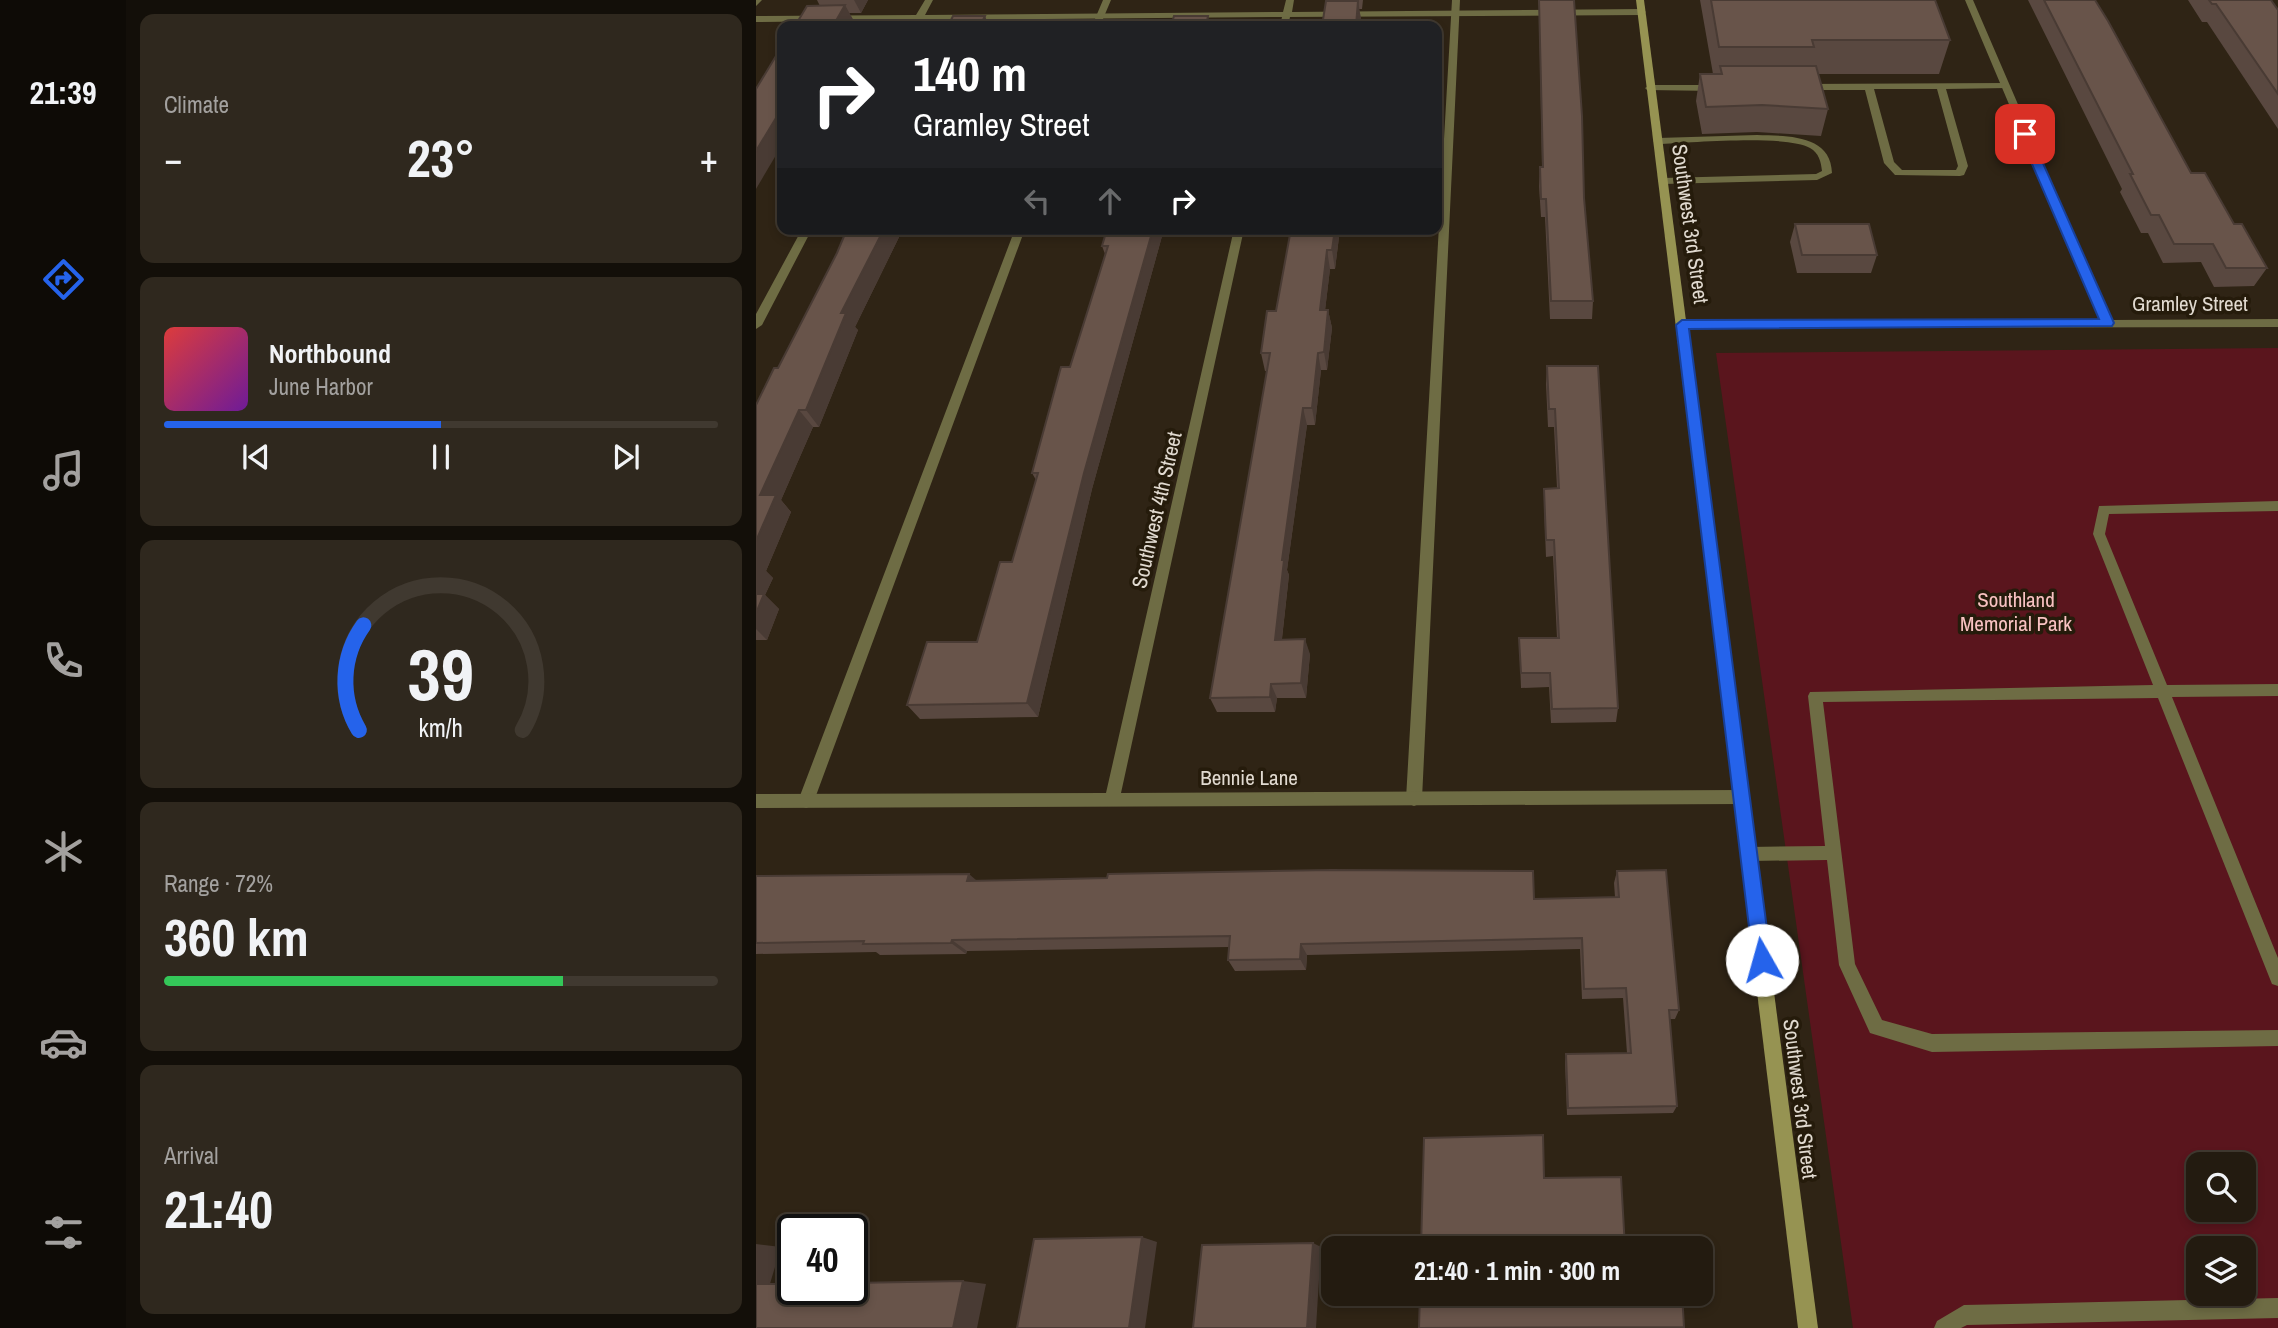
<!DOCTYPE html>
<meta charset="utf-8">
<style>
:root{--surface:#231b10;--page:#2f281e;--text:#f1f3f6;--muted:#a3a19f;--line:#403930;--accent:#2563eb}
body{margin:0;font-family:"Archivo Narrow",sans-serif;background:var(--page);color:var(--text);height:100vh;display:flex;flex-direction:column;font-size:26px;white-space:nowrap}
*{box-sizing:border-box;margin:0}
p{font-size:23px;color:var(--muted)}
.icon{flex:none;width:38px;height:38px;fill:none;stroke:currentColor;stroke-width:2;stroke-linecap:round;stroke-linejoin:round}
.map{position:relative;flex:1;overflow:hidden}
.sheet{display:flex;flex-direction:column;gap:14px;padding:14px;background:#130f09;width:630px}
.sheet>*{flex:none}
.hud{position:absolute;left:21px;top:21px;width:665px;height:214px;border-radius:14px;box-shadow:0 4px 10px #0003,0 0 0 2px var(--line);background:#202124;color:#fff;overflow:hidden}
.fabs{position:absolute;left:1430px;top:1152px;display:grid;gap:14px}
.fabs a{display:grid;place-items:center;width:70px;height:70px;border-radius:14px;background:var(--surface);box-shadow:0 4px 10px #0003,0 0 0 2px var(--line);font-size:35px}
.speed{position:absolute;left:21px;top:1214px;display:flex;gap:14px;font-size:35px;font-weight:700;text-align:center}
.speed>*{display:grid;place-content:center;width:91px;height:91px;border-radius:50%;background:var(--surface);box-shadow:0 4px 10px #0003,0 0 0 2px var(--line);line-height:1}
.speed .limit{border:4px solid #111;border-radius:10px;background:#fff;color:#111}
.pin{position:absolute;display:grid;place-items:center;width:60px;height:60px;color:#fff;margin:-30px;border-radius:14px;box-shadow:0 4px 10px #0006}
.me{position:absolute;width:77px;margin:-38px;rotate:353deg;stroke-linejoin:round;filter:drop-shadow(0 0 5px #0008)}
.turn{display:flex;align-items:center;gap:24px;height:147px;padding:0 21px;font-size:32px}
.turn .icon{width:91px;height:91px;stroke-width:2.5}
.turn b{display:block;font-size:49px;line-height:60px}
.lanes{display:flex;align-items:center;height:66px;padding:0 21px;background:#0003;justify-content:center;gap:35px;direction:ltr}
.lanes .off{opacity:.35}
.big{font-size:52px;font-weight:800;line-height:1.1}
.sheet .widget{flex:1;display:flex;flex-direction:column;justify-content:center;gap:10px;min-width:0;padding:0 24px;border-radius:14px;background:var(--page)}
.sheet .dial{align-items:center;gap:0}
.dial svg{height:182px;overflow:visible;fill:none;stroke:var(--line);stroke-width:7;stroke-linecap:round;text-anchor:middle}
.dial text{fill:var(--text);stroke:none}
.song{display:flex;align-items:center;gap:21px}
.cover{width:84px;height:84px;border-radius:10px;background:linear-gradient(135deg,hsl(0 70% 55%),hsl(280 70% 35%))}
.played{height:7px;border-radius:4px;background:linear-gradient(90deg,var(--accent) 50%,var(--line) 50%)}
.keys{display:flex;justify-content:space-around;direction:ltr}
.heat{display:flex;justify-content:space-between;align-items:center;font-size:38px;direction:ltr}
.charge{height:10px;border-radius:5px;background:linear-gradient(90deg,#34c759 72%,var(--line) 0)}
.trip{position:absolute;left:565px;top:1236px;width:392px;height:70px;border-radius:14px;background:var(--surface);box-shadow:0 4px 10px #0003,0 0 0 2px var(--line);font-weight:800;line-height:70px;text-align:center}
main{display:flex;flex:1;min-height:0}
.menu{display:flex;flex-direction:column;width:126px;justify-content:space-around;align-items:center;background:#0e0b06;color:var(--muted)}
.menu .icon{width:49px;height:49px}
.menu .active{color:var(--accent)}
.menu b{font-size:32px;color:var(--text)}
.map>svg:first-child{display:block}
</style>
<main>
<nav class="menu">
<b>21:39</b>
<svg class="icon active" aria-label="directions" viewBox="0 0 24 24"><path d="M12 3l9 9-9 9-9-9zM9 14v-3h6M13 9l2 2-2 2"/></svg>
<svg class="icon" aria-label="music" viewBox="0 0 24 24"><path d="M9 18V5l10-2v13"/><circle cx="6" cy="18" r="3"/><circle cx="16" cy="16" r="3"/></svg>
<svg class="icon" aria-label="phone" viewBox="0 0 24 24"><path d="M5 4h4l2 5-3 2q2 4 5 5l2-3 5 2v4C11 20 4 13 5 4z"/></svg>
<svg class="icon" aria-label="climate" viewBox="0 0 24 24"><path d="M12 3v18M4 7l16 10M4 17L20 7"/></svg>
<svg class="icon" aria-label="car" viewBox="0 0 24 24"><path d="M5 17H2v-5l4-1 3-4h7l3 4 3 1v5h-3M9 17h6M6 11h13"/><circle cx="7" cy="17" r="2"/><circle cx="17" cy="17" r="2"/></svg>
<svg class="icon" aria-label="filters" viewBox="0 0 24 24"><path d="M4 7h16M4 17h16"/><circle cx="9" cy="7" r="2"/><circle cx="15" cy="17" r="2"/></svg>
</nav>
<section class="sheet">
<div class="widget"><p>Climate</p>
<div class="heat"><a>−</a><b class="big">23°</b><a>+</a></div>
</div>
<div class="widget">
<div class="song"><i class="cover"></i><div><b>Northbound</b><p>June Harbor</p></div></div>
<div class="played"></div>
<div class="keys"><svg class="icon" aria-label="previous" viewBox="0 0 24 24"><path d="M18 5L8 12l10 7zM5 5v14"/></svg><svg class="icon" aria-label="pause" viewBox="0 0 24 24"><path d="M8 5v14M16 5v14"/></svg><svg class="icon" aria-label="next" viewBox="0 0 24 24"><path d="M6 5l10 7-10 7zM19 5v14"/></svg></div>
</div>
<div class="widget dial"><svg viewBox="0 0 100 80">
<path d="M14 69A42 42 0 1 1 86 69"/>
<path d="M14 69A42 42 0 0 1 16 23" stroke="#2563eb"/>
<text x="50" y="56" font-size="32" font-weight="700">39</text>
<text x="50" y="72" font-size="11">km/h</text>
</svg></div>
<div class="widget"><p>Range · 72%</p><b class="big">360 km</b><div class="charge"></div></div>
<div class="widget"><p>Arrival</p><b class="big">21:40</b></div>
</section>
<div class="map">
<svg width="1522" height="1328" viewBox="0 0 1522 1328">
<rect width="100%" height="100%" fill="#2f2415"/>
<!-- green -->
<path fill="#5a151d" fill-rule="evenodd" d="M 1522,348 L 1522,1328 L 1097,1328 L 960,353 ZM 1442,1164 L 1488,1164 L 1488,1209 L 1442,1209 ZM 1442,1248 L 1488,1248 L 1488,1293 L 1442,1293 Z"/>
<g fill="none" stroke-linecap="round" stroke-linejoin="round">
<!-- lane -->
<path fill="#6e6c44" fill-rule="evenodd" d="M 0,0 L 6,0 L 0,6 Z
M 347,0 L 355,0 L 344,26 L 336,26 Z
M 696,0 L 704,0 L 666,799 L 663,804 L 658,806 L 653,804 L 650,799 Z
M 1248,83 L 1251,84 L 1251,88 L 1190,89 L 1212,166 L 1208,175 L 1204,176 L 1139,175 L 1128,163 L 1109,90 L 1046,90 L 1041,87 L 1046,84 ZM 1118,89 L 1181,89 L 1202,166 L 1200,170 L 1146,170 L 1138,162 Z
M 894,85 L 960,85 L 965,88 L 960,91 L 891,90 L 889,88 Z
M 1001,135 C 1030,136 1075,134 1076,173 L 1061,180 L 907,184 L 902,181 L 907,178 L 1060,174 L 1066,171 C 1065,162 1063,153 1054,148 C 1030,134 933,143 902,144 L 897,141 L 902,138 Z
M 259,229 L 269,229 L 58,801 L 55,806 L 50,808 L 45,806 L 42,801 Z
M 1522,501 L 1522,511 L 1353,514 L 1349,534 L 1411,685 L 1522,684 L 1522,696 L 1416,697 L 1522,958 L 1522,986 L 1516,984 L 1402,698 L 1067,702 L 1099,964 L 1126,1020 L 1176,1034 L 1522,1030 L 1522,1046 L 1176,1052 L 1114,1033 L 1083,965 L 1071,860 L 993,861 L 988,859 L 985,854 L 988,849 L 993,847 L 1069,846 L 1052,696 L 1054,692 L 1397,685 L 1337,534 L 1343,506 Z
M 1522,1298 L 1522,1318 L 1211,1325 L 1205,1328 L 1178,1328 L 1181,1321 L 1208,1305 Z"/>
<!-- street -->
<path fill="#6e6c44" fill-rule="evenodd" d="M 169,0 L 177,0 L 169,15 L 527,12 L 530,0 L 538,0 L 536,12 L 886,9 L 890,12 L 886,15 L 534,17 L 532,26 L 524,26 L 526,17 L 166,20 L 160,26 L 156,23 L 157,20 L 0,22 L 0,16 L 160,15 Z
M 1209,0 L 1217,0 L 1355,320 L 1522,319 L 1522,327 L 922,328 L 922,322 L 926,321 L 1344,320 Z
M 46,229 L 56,229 L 6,325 L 0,329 L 0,314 Z
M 478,229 L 488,229 L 365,793 L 985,790 L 990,792 L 993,797 L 990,802 L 985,804 L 0,808 L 0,794 L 350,793 Z"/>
<!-- secondary -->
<path fill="#969352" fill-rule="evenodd" d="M 880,0 L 888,0 L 1062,1328 L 1042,1328 Z"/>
</g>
<!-- wall -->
<path fill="#594840" d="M 61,0 L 112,0 L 105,13 L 93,13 L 99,23 L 97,26 L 39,26 L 64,6 Z
M 573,0 L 607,0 L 606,9 L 603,9 L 605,19 L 573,1 Z
M 782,0 L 818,0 L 828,198 L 837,301 L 836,319 L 794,319 L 789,217 L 785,217 L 783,186 L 784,167 L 786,167 L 783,7 Z
M 944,0 L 1179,0 L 1194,40 L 1183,74 L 1062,74 L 1072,109 L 1065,136 L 1001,132 L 946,134 L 940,101 L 944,74 L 957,74 Z
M 1272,0 L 1339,0 L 1435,173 L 1478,224 L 1511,268 L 1498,286 L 1458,287 L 1445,262 L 1407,263 L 1392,233 L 1385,233 L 1364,192 L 1366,189 Z
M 1432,0 L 1515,0 L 1522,10 L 1522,129 L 1451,22 L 1446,22 Z
M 1039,224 L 1121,255 L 1115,273 L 1041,273 L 1034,242 Z
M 91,229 L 147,229 L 99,327 L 102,330 L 63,427 L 57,427 L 25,500 L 35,512 L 10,571 L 17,578 L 9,595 L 23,609 L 11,640 L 0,640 L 0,405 L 22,368 L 81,253 Z
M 351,229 L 408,229 L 336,489 L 282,717 L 164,719 L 151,705 L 221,642 L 256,562 L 280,480 L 276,473 L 314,367 L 349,254 L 346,246 Z
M 584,229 L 579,269 L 574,269 L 569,310 L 572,310 L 576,328 L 571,370 L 565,370 L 559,425 L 551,425 L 531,570 L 533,575 L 526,639 L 554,654 L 550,698 L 521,698 L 519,712 L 461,712 L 454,698 L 511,371 L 509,371 L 505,353 L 520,311 Z
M 791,366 L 862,708 L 860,722 L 795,723 L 793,687 L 765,688 L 763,638 L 801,638 L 797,556 L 790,557 L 788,505 L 788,489 L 801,488 L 798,427 L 792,427 L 790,384 Z
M 861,871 L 923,1010 L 919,1019 L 914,1019 L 921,1106 L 917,1113 L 811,1115 L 809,1062 L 810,1054 L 871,1053 L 867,998 L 826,999 L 824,949 L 551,955 L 550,970 L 479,971 L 472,960 L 473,947 L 211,951 L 210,954 L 124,955 L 120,952 L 0,954 L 0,876 L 221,880 L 778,899 L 859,897 L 858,883 Z"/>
<!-- shaded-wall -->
<path fill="#493b34" d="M 98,0 L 112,0 L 105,13 Z
M 602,1 L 605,19 L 604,26 L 600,26 Z
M 89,5 L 99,23 L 97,26 L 77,26 Z
M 229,16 L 233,26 L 224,26 Z
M 452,16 L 454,26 L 450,26 Z
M 26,108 L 26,145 L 0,189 L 0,151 Z
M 128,229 L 147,229 L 99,327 L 102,330 L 63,427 L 50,410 L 85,313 Z
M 397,229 L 408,229 L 336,489 L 282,717 L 271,703 L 328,473 Z
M 579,229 L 584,229 L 579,269 L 576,250 Z
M 571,250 L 574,269 L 567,328 L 564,310 Z
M 572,310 L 576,328 L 571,370 L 568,352 Z
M 562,353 L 565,370 L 559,425 L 556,408 Z
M 547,408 L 551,425 L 531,570 L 533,575 L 524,655 L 519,640 L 526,560 Z
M 43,410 L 57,427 L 25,500 L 35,512 L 10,571 L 17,578 L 9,595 L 23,609 L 11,640 L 0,629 L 0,541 L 4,495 Z
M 549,639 L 554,654 L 550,698 L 545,683 Z
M 515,684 L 521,698 L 519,712 L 514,697 Z
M 213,874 L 227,886 L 211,881 Z
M 196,940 L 211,951 L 210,954 L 195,943 Z
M 545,944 L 551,955 L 550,970 L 544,959 Z
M 386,1237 L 401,1242 L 389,1328 L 373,1328 Z
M 557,1243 L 565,1247 L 560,1328 L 551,1328 Z
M 0,1244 L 25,1247 L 13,1287 L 0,1286 Z
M 207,1281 L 230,1284 L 221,1328 L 197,1328 Z"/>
<!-- building -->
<path fill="#68544a" stroke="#493b34" stroke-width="2" d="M 783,0 L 818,0 L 826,116 L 828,198 L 837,301 L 795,301 L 790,199 L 785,199 L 784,167 L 787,167 Z
M 955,0 L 1179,0 L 1194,40 L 1056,40 L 1058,47 L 963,47 Z
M 1288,0 L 1339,0 L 1352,21 L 1435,173 L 1449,173 L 1478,224 L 1486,224 L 1511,268 L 1470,268 L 1457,244 L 1418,244 L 1403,215 L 1395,215 L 1374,174 L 1377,174 Z
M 1453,0 L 1515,0 L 1522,10 L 1522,94 L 1460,4 L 1456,4 Z
M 570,1 L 602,1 L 600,26 L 566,26 Z
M 89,5 L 77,26 L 39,26 L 51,6 Z
M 197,16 L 229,16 L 224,26 L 192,26 Z
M 418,16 L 452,16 L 450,26 L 415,26 Z
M 26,46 L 26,108 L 0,151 L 0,89 Z
M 964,66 L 1060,66 L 1072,109 L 1006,105 L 950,107 L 944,74 L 966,74 Z
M 1039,224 L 1113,224 L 1121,255 L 1046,255 Z
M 91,229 L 128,229 L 85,313 L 90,313 L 50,410 L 43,410 L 4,495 L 20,495 L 0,541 L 0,405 L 18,368 L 22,368 L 81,253 Z
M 351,229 L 397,229 L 328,473 L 271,703 L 151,705 L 171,642 L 221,642 L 244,562 L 256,562 L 282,473 L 276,473 L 305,367 L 314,367 L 352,246 L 346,246 Z
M 535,229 L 579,229 L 576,250 L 571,250 L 564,310 L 572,310 L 568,352 L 562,353 L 556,408 L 547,408 L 526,560 L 528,560 L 519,640 L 549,639 L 545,683 L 515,684 L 514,697 L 454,698 L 514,353 L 505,353 L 511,311 L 520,311 Z
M 791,366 L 842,366 L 862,708 L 796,709 L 794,673 L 765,673 L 763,638 L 803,638 L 798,540 L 790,540 L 788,489 L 803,488 L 799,409 L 793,409 Z
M 0,594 L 8,594 L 0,613 Z
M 575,870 L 777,871 L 778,899 L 863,897 L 861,871 L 910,870 L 923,1010 L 913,1010 L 921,1106 L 812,1108 L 810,1054 L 875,1053 L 870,988 L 828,989 L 826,938 L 545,944 L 544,959 L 472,960 L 474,936 L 196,940 L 195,943 L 107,944 L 108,941 L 0,943 L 0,876 L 213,874 L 211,881 L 351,878 L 352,874 Z
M 787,1135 L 788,1178 L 865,1177 L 869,1248 L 665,1248 L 668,1138 Z
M 386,1237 L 373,1328 L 261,1328 L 278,1239 Z
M 557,1243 L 551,1328 L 437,1328 L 446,1245 Z
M 207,1281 L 197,1328 L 0,1328 L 0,1284 L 37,1284 L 37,1290 L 96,1290 L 96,1283 Z
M 664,1293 L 926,1293 L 928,1327 L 663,1328 Z"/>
<!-- route -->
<path fill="#2563eb" stroke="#184099" stroke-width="2" d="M 1269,131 L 1274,134 L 1358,323 L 1356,326 L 933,329 L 1015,960 L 1012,966 L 1006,969 L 999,966 L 997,960 L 920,325 L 926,320 L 1343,319 L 1263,134 Z"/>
<g text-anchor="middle" stroke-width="7" stroke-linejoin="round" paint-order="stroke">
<!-- street labels -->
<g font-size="21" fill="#e1dad0" stroke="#251b0b">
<text transform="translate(934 224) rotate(82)" y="7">Southwest 3rd Street</text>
<text x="1434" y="311">Gramley Street</text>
<text transform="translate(401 510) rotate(-77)" y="7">Southwest 4th Street</text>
<text x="493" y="785">Bennie Lane</text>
<text transform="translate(1044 1099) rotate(83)" y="7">Southwest 3rd Street</text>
</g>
<!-- park labels -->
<g font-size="21" fill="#f9c2c2" stroke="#251b0b">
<text x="1260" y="607">Southland<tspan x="1260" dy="24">Memorial Park</tspan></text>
</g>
</g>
</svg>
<div class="fabs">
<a><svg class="icon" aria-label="search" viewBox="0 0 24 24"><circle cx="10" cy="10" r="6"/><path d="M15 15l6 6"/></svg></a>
<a><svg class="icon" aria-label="layers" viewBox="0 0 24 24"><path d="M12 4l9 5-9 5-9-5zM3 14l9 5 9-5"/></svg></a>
</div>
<div class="speed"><div class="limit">40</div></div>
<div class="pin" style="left:1269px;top:134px;background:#d93025"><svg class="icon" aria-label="arrive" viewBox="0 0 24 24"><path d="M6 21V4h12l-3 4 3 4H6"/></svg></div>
<svg class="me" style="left:1006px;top:960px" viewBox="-20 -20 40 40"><circle r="19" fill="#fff"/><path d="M0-13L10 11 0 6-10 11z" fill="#2563eb"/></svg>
<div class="trip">21:40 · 1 min · 300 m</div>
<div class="hud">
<div class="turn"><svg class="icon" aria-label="right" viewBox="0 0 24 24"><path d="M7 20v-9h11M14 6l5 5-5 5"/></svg><div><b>140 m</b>Gramley Street</div></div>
<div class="lanes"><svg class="icon off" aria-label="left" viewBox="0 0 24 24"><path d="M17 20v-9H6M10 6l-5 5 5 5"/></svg><svg class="icon off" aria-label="ahead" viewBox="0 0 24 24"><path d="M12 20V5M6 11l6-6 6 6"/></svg><svg class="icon" aria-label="right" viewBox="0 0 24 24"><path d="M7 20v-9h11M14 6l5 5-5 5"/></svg></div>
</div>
</div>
</main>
